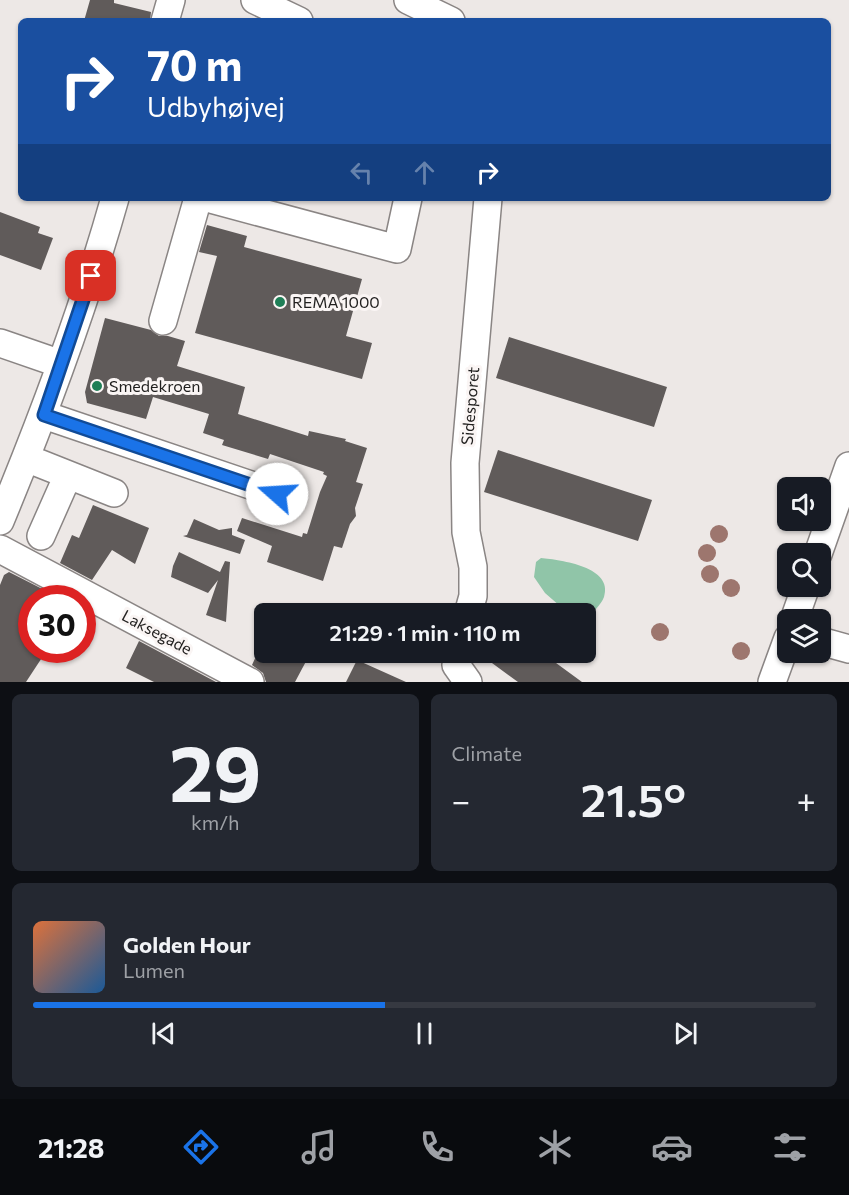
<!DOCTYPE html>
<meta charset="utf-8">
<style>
:root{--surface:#171b24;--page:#242831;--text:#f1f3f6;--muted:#9ea1a6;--line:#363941;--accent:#1a73e8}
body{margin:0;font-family:Commissioner,sans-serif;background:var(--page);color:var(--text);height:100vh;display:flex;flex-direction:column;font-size:22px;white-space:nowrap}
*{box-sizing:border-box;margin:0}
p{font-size:20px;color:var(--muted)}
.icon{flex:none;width:33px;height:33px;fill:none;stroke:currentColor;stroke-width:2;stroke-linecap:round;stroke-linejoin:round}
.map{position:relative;height:682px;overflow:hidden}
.sheet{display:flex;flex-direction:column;gap:12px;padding:12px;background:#0d0f14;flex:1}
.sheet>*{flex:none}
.banner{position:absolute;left:18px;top:18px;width:813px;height:183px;border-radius:9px;box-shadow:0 2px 4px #0004;background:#1a4fa0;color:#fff;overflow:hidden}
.fabs{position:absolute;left:777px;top:477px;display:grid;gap:12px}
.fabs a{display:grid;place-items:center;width:54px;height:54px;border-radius:9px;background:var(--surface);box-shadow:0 2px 4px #0004;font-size:30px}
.speed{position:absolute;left:18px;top:585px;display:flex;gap:12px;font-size:30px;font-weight:700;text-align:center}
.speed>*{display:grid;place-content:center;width:78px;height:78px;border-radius:50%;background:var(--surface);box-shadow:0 2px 4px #0004;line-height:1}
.speed .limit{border:9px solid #d22;background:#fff;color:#111}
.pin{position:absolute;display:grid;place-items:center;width:51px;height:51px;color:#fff;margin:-26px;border-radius:12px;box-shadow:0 3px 9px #0006}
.me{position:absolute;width:66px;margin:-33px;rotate:289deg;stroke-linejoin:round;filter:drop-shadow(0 0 4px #0008)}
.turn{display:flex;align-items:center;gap:21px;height:126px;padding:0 30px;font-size:27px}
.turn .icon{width:78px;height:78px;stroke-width:2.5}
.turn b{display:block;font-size:42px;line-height:51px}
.lanes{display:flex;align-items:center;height:57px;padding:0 30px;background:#0003;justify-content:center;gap:30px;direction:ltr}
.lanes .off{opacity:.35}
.big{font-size:45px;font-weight:600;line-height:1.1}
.sheet .widget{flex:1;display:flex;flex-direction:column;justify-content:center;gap:9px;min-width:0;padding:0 21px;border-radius:9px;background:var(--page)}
.sheet .dial{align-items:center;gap:0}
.dial b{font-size:78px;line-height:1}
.song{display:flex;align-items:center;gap:18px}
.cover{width:72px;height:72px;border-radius:9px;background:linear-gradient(135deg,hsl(20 70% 55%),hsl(210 70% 35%))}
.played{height:6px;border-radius:3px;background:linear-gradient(90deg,var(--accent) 45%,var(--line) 45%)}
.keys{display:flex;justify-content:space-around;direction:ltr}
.heat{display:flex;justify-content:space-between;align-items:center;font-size:33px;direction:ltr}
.sheet .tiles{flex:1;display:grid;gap:12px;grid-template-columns:1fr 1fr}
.widget:last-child{grid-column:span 2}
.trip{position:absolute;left:254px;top:603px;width:342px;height:60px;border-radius:9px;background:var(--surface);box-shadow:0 2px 4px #0004;font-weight:600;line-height:60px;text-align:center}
.dock{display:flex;height:96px;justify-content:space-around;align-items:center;background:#090b0e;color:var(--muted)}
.dock .icon{width:42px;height:42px}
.dock .selected{color:var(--accent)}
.dock b{font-size:27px;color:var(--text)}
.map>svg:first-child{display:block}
</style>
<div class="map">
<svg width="849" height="682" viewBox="0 0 849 682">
<rect width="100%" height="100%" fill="#ede8e6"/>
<!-- water -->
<path fill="#90c5a8" d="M 541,558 C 561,560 614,567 604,597 C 601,605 593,612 587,618 L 585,619 L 585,614 L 568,613 L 545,593 L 534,577 L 536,562 Z"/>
<!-- building -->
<path fill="#605b5a" d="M 90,0 L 114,0 L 114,3 L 151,12 L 150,21 L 84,21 Z
M 0,212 L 40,227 L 38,233 L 53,238 L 41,270 L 0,255 Z
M 207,225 L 247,236 L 244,247 L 362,279 L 346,336 L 372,343 L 362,379 L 195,333 L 217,256 L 199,252 Z
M 105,318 L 151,330 L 159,336 L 168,336 L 185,341 L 177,366 L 245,387 L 238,414 L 308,436 L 309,431 L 346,439 L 345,441 L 367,448 L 356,482 L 363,484 L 355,508 L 356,516 L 350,524 L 342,548 L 334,546 L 323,581 L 267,562 L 272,546 L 237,531 L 242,518 L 302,537 L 303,533 L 307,534 L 320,492 L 327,476 L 323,474 L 324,472 L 270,454 L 268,459 L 222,445 L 224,440 L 203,433 L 209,414 L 153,397 L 146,419 L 87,403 L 85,392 Z
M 509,337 L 667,387 L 654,427 L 496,378 Z
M 498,450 L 652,500 L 638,541 L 484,492 Z
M 93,505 L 149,528 L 135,564 L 112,550 L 92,580 L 60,563 L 72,535 L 79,538 Z
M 194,519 L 219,530 L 232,528 L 232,535 L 245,540 L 240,554 L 183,536 L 187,535 Z
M 179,552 L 220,572 L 225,561 L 230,562 L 226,622 L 206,615 L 218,580 L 208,593 L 171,577 L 173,566 Z
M 9,572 L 60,598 L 32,598 L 32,650 L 47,650 L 26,682 L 0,682 L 0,585 L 4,575 Z
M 139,641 L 216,682 L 154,682 L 126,668 Z
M 258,652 L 311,652 L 295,682 L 266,682 L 263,673 L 252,665 Z
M 477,652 L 541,652 L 582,682 L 518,682 Z
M 357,660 L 406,682 L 346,682 Z"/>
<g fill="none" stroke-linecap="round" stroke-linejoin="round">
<!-- minor casing -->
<g stroke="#8a8584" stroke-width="30">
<path id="minor" d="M 255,0 L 299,21
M 408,0 L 451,21
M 165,21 L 171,0
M 207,198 L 397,249 L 408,198
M 163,321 L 198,198
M 0,343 L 61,364
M 44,415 L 277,494
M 26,458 L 114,493
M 0,521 C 44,415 84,308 115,198
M 41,536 L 68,475
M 0,549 L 250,682
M 818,554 L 849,466
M 468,614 L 473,596 L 473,567 L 466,532 L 465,463 L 488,198
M 794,620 L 806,586
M 820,641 L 849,649
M 458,652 L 456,665 L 468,682
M 772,682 L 788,638"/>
</g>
<!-- minor -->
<use href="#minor" stroke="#fff" stroke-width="27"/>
</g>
<!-- trees -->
<g fill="#9d766e">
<circle cx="719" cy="534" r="9"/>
<circle cx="707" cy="553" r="9"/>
<circle cx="710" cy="574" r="9"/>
<circle cx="731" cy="588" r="9"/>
<circle cx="660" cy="632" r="9"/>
<circle cx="741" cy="651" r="9"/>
</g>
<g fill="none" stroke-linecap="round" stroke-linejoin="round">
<!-- route casing -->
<g stroke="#114b97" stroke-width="15">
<path id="route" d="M 91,276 L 44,415 L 277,494"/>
</g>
<!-- route -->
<use href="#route" stroke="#1a73e8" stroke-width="10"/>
</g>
<!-- markers -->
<g fill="#1f7f57" stroke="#faf5f4" stroke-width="2">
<circle cx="280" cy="302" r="6"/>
<circle cx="97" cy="386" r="6"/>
</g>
<g text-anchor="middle" stroke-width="6" stroke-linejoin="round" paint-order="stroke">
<!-- poi labels -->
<g font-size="16" fill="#201f1e" stroke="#faf5f4" text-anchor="start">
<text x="292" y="308">REMA 1000</text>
<text x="109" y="392">Smedekroen</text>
</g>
<!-- street labels -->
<g font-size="16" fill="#201f1e" stroke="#faf5f4">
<text transform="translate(470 406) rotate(-85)" y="6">Sidesporet</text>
<text transform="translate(157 632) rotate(28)" y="6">Laksegade</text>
</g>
</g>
</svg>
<div class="fabs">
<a><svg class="icon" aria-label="sound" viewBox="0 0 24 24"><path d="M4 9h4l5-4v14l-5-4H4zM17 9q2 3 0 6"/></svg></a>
<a><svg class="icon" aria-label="search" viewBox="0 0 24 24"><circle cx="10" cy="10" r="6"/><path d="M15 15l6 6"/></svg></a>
<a><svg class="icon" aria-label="layers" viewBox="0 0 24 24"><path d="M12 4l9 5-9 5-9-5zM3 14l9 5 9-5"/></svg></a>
</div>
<div class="speed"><div class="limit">30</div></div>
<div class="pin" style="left:91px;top:276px;background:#d93025"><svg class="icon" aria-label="arrive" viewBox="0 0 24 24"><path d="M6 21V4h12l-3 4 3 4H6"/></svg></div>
<svg class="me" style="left:277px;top:494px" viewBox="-20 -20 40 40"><circle r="19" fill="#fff"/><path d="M0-13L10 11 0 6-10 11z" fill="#1a73e8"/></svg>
<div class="trip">21:29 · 1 min · 110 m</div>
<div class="banner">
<div class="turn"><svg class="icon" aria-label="right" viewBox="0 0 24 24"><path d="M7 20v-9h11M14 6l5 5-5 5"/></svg><div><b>70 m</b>Udbyhøjvej</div></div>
<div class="lanes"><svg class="icon off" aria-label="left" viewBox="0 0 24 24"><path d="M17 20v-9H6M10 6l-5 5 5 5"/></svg><svg class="icon off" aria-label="ahead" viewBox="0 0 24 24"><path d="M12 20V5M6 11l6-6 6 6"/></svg><svg class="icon" aria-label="right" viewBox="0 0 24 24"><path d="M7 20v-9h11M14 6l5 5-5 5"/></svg></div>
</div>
</div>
<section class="sheet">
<div class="tiles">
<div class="widget dial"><b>29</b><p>km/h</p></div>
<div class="widget"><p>Climate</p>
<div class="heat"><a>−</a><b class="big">21.5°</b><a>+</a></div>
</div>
<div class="widget">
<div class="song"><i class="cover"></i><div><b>Golden Hour</b><p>Lumen</p></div></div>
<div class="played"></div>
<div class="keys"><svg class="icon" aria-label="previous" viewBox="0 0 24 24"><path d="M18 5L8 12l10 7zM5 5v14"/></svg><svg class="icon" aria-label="pause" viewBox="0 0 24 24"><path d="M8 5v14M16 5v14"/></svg><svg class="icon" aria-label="next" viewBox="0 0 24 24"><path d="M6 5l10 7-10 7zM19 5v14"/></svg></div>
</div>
</div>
</section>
<nav class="dock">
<b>21:28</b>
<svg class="icon selected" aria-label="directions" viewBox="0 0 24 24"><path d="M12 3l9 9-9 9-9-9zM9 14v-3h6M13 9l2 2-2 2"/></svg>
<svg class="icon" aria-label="music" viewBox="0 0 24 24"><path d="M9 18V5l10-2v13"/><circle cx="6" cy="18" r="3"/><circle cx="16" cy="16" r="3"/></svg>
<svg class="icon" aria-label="phone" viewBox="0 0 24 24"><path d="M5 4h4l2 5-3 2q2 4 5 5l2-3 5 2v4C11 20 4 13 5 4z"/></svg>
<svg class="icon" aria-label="climate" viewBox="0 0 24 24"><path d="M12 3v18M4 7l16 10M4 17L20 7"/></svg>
<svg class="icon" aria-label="car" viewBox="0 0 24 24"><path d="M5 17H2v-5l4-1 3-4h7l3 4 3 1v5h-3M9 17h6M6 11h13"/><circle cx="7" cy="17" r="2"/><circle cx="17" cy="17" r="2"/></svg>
<svg class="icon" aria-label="filters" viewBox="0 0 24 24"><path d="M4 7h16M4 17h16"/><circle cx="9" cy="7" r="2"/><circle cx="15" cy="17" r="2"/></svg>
</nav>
